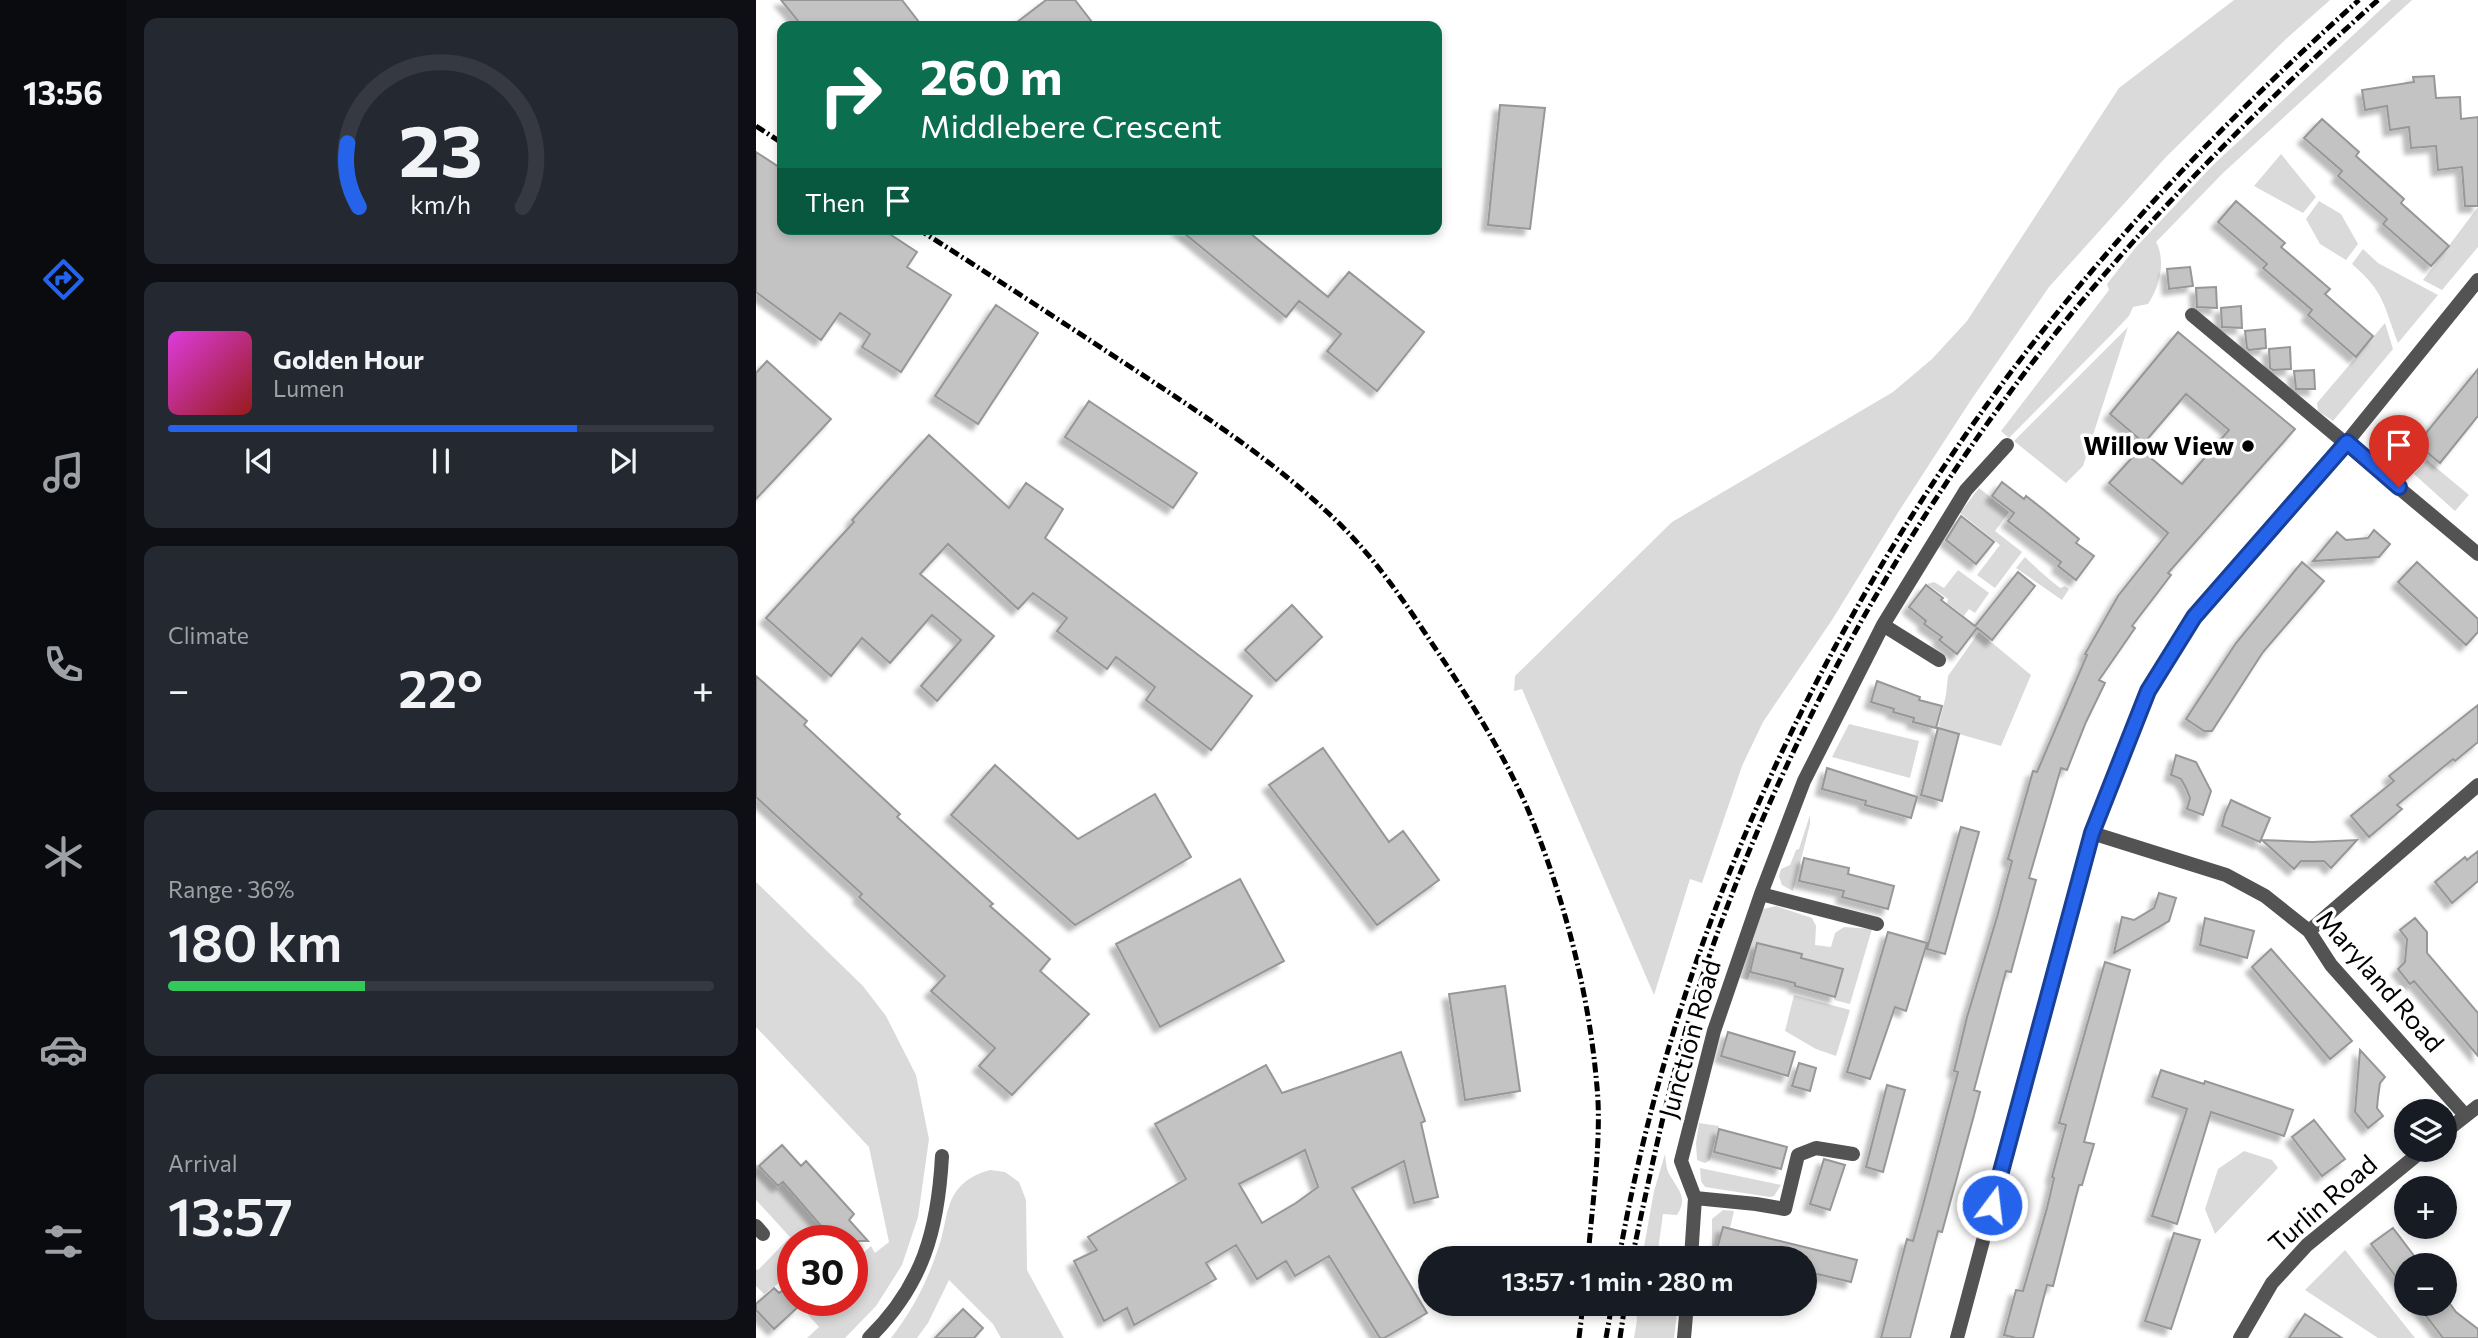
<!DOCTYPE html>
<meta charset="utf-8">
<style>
:root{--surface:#171b24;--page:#242831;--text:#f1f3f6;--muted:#9ea1a6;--line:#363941;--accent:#2563eb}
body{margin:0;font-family:Commissioner,sans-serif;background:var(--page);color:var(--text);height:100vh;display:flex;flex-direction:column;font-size:26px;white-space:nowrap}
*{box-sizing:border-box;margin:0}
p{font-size:23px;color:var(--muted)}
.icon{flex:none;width:38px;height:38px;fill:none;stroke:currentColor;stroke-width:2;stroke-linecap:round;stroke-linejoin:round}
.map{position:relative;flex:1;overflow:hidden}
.panel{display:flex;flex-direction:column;gap:18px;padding:18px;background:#0d0f14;width:630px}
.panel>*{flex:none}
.top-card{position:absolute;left:21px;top:21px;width:665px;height:214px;border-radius:14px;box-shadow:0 4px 10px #0003;background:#0b6e4f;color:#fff;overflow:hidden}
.tools{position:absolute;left:1638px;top:1099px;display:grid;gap:14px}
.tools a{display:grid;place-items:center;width:63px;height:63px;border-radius:50%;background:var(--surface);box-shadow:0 4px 10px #0003;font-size:35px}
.speed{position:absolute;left:21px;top:1225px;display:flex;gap:14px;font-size:35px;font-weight:700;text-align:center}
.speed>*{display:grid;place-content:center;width:91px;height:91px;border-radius:50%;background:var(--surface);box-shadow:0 4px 10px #0003;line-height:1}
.speed .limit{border:10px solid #d22;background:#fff;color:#111}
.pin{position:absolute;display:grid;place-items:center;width:60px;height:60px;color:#fff;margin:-72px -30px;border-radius:50% 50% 50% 0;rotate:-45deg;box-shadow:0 0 7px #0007}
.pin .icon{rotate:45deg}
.me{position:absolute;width:77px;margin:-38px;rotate:15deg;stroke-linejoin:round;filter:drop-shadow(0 0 5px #0008)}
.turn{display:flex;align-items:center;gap:24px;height:147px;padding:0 28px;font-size:32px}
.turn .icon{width:91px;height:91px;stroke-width:2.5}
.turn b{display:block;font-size:49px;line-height:60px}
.then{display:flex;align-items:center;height:66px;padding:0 28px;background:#0003;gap:14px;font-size:26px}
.big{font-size:52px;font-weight:600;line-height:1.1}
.panel .card{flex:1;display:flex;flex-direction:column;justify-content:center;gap:10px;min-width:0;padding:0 24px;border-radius:14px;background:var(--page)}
.panel .dial{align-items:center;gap:0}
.dial svg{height:182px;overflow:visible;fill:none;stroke:var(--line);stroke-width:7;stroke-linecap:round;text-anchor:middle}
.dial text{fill:var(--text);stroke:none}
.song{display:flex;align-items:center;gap:21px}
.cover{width:84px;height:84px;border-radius:10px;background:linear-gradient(135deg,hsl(300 70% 55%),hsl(0 70% 35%))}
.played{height:7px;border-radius:4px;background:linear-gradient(90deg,var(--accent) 75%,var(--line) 75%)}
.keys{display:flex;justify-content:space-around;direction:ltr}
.heat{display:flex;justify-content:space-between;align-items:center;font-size:38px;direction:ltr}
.charge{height:10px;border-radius:5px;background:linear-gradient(90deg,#34c759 36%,var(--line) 0)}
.trip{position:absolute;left:662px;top:1246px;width:399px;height:70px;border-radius:35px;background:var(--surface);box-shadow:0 4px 10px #0003;font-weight:600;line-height:70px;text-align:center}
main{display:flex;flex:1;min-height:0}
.tabs{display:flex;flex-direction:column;width:126px;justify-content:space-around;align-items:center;background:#090b0e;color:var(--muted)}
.tabs .icon{width:49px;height:49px}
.tabs .on{color:var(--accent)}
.tabs b{font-size:32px;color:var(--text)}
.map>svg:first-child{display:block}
</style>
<main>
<nav class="tabs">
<b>13:56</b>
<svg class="icon on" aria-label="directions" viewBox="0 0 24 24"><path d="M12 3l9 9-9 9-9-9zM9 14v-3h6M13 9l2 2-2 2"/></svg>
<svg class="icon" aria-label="music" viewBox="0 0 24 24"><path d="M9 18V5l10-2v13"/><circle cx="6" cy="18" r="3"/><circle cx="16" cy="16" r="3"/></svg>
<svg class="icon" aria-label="phone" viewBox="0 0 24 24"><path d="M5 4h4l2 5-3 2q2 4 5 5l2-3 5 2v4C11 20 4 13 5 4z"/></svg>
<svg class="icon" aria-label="climate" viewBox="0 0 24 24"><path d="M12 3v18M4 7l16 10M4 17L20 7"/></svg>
<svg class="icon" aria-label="car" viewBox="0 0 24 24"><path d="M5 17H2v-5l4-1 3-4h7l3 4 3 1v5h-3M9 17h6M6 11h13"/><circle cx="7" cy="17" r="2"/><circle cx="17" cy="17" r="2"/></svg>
<svg class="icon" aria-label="filters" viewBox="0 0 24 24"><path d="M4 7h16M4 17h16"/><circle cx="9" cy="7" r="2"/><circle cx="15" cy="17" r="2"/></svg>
</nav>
<section class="panel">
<div class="card dial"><svg viewBox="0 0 100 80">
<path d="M14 69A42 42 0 1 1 86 69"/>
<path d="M14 69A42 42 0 0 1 9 41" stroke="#2563eb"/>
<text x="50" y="56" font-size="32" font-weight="700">23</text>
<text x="50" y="72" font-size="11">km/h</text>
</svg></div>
<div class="card">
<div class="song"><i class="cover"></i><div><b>Golden Hour</b><p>Lumen</p></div></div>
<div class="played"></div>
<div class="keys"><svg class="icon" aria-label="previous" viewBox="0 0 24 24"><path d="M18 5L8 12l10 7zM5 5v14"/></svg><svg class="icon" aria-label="pause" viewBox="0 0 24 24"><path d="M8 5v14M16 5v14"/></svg><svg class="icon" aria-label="next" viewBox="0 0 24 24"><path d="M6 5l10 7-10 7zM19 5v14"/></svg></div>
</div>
<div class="card"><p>Climate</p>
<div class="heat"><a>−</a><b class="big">22°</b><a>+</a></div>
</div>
<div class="card"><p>Range · 36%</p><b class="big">180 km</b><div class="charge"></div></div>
<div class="card"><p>Arrival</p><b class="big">13:57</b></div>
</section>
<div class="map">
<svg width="1722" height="1338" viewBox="0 0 1722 1338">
<defs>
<filter id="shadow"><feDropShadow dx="-6" dy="6" stdDeviation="2" flood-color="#0004"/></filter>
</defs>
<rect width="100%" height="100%" fill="#fff"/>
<!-- green -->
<path fill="#dadada" d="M 1478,0 L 1574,0 L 1529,40 L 1410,157 L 1293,287 L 1215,400 L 1143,511 L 1076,620 L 1007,722 L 986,766 L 946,883 L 934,879 L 898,995 L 766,689 L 758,691 L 759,676 L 916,522 L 1137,392 L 1176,359 L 1211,321 L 1363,88 Z
M 1635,0 L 1656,0 L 1467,173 L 1400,242 C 1410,261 1404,286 1392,304 L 1377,307 L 1373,316 L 1355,335 L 1253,438 L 1245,431 L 1353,290 L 1351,284 L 1380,247 L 1456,166 Z
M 1525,154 L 1560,197 L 1547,213 L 1498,186 Z
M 1563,201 L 1585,214 L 1602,244 L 1590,260 L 1564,244 L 1550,219 Z
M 1722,207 L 1722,247 L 1686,290 L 1667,280 Z
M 1607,249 L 1622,263 L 1682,295 L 1642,343 C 1627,304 1629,293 1596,264 Z
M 1629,323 L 1637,349 L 1577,421 L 1562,411 L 1561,403 Z
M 1372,327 L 1327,466 L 1310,483 L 1258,441 Z
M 1671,460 L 1713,495 L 1699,511 L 1658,474 Z
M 1223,488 L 1253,512 L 1239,531 L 1266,552 L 1239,588 L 1221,575 L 1244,545 L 1204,513 Z
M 1269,557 C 1280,568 1291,578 1304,588 L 1309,586 L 1313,589 L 1306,600 L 1260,568 Z
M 1202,570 L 1233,593 L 1219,613 L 1213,609 L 1208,616 L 1191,603 L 1192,599 L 1171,584 L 1178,582 L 1188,588 Z
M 1223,632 L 1275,675 L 1245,746 L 1182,728 L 1190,695 L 1192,676 Z
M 1093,724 L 1163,741 L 1154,778 L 1076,757 Z
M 1054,815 L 1054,824 L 1037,891 L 1026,885 L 1023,876 L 1025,869 L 1034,865 L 1040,850 L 1043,849 Z
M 0,882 L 107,986 L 130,1016 L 160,1075 L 173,1139 L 162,1217 L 146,1265 L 120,1306 L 89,1338 L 51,1338 L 63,1327 L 39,1300 L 96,1300 L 96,1263 L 115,1246 L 119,1253 L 133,1242 L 113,1147 L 0,1027 Z
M 1020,906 L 1056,918 L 1060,926 L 1059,945 L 1075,947 L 1079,933 L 1088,927 L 1116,929 L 1094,1004 L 1078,1000 L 1086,969 L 1046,958 L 1046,954 L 1001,943 L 992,980 L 984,978 L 1007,909 Z
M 1038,995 L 1094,1010 L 1080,1056 L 1060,1049 L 1029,1031 Z
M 943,1123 L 963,1126 L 954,1160 L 949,1163 L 941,1160 L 940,1143 Z
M 1488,1151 L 1516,1160 L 1522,1168 L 1459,1234 L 1449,1209 L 1462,1169 Z
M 909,1154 C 910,1161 910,1171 915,1177 C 923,1191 932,1198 921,1215 L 907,1214 L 901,1257 L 905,1258 L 886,1258 L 898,1191 Z
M 0,1164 L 22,1188 L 27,1183 L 71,1234 L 67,1238 L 69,1241 L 37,1241 L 37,1298 L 23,1283 L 8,1294 L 0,1286 L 0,1269 L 2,1270 L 34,1237 L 0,1200 Z
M 944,1168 L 1025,1185 L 1018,1196 L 1014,1197 L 949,1187 L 945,1181 Z
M 234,1170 L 249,1172 L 263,1182 L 270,1200 L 271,1270 L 308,1338 L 245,1338 L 237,1324 L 193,1280 L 172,1323 L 161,1338 L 135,1338 C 157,1310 172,1280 183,1246 C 190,1227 189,1205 202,1189 C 211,1178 221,1174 234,1170 Z
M 967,1210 L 978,1211 L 974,1228 L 967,1227 L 959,1258 L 956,1258 L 956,1219 Z
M 1589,1250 L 1659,1338 L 1622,1338 L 1549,1290 Z
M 879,1304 L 922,1304 L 918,1338 L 878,1338 L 881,1320 Z"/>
<!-- building -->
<path fill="#c3c3c3" stroke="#979797" stroke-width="2" fill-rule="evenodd" filter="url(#shadow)" d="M 25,0 L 146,0 L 166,26 L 46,26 Z
M 290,0 L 319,0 L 339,26 L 256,26 Z
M 1678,76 L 1680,98 L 1704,97 L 1705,119 L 1722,117 L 1722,206 L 1709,206 L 1706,167 L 1682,170 L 1680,146 L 1655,148 L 1653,127 L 1634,130 L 1631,106 L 1609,110 L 1606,90 L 1658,82 L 1657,77 Z
M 744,105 L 789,108 L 774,229 L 732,225 Z
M 1566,119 L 1603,152 L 1600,156 L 1648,199 L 1645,203 L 1693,246 L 1675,266 L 1627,224 L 1631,219 L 1582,176 L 1586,171 L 1548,138 Z
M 0,152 L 26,169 L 26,229 L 126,229 L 161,252 L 151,267 L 195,295 L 145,372 L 106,347 L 114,334 L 84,313 L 65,340 L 0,292 Z
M 1480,201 L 1529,243 L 1525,247 L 1574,289 L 1569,294 L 1617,336 L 1600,357 L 1552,315 L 1556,310 L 1507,268 L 1511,264 L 1462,222 Z
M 423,229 L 489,229 L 572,297 L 593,272 L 668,332 L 621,391 L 571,351 L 585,334 L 543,301 L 530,317 Z
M 1434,267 L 1437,286 L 1413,289 L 1411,269 Z
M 1460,287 L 1461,308 L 1441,307 L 1440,288 Z
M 240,305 L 282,333 L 222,424 L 179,396 Z
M 1485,306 L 1486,328 L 1466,327 L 1465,308 Z
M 1509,329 L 1510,348 L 1493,350 L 1491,348 L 1489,331 Z
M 1422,332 L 1539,429 L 1412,573 L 1415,575 L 1376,626 L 1379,628 L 1343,680 L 1349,683 L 1330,722 L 1311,770 L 1305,768 L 1273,878 L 1280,880 L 1255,972 L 1250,971 L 1218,1090 L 1224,1092 L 1218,1115 L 1186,1232 L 1182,1231 L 1154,1338 L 1125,1338 L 1151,1239 L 1157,1241 L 1167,1205 L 1202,1072 L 1198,1071 L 1211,1017 L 1241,917 L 1256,861 L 1252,859 L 1277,771 L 1281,772 L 1331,655 L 1329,654 L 1362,596 L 1412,533 L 1353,483 L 1384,449 L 1426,484 L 1473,430 L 1430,394 L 1388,443 L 1354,414 Z
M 1534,347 L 1535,369 L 1517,370 L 1514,368 L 1513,349 Z
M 11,361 L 75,419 L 0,499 L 0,373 Z
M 1722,369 L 1722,416 L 1684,463 L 1661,444 Z
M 1558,370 L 1559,389 L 1540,389 L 1538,371 Z
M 333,401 L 441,473 L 417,508 L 309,437 Z
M 173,435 L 253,508 L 270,483 L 307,509 L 289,538 L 496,696 L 455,750 L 390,700 L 399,687 L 360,657 L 351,669 L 301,631 L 311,618 L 277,593 L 262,609 L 192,544 L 164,574 L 238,636 L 181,701 L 165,686 L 205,640 L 176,615 L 134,663 L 106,638 L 75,676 L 10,618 L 98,522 L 96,520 Z
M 1246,482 L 1268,499 L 1270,496 L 1288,510 L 1323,539 L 1320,543 L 1338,556 L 1320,580 L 1302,566 L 1305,562 L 1252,521 L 1258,513 L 1236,496 Z
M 1205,516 L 1238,542 L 1220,564 L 1190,540 Z
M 1618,530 L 1634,544 L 1623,557 L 1557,561 L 1581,532 L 1590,540 L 1612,538 Z
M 1546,562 L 1568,581 L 1507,652 L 1456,731 L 1448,731 L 1430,719 L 1480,643 Z
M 1661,562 L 1722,619 L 1722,632 L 1710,645 L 1642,582 Z
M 1262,572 L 1279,586 L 1236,640 L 1221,628 L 1201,654 L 1183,640 L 1186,637 L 1168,624 L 1170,621 L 1153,607 L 1170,585 L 1187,598 L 1185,600 L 1219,626 Z
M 536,605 L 566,637 L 520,681 L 489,650 Z
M 0,676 L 51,721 L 48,725 L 144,814 L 141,817 L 237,904 L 234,906 L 294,959 L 284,971 L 333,1014 L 256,1095 L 223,1066 L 239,1048 L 175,991 L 189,976 L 103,897 L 106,894 L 0,797 Z
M 1121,681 L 1164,697 L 1163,700 L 1186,706 L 1180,728 L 1157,722 L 1158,718 L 1137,712 L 1138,709 L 1115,702 Z
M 1722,705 L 1722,742 L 1699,761 L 1697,759 L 1641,805 L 1646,809 L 1613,837 L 1595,816 L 1638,781 L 1633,776 Z
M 1182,728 L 1203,734 L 1186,801 L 1165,795 Z
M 567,748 L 633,842 L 647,831 L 683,880 L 621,925 L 513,785 Z
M 1420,755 L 1440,762 L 1455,791 L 1447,815 L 1431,809 L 1434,798 L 1430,788 L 1425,779 L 1415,775 Z
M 239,765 L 322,839 L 399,794 L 435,857 L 319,925 L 195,815 Z
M 1071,768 L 1161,797 L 1155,818 L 1109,805 L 1110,801 L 1066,789 Z
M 1475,800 L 1514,818 L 1504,842 L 1466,826 L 1469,814 Z
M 1205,827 L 1223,832 L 1189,954 L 1171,949 Z
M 1506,840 L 1556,842 L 1601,840 L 1575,868 L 1568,861 L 1545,861 L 1538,869 Z
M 1722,851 L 1722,881 L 1696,903 L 1679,882 L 1709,857 L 1711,860 Z
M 1048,858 L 1093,868 L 1092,874 L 1138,886 L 1132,909 L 1086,897 L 1088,891 L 1043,881 Z
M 484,879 L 528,961 L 404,1027 L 360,944 Z
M 1403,893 L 1420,898 L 1413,921 L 1358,953 L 1366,917 L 1378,920 L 1398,908 Z
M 1449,918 L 1498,931 L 1491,958 L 1444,945 Z
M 1659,918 L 1671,932 L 1671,953 L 1722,1013 L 1722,1056 L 1658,981 L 1654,984 L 1642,969 L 1649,962 L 1651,939 L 1644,930 Z
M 1132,932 L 1171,943 L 1150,1011 L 1139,1007 L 1114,1079 L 1091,1072 Z
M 1001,943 L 1046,954 L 1045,958 L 1087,969 L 1079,997 L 1039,986 L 1039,983 L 994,972 Z
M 1515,949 L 1596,1041 L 1574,1059 L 1496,967 Z
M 1349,962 L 1374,970 L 1328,1142 L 1338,1144 L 1326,1185 L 1323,1185 L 1297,1286 L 1291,1285 L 1277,1338 L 1260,1338 L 1248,1335 L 1260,1290 L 1267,1291 L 1291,1208 L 1298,1178 L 1296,1177 L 1310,1125 L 1303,1123 Z
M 749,986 L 764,1091 L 709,1100 L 693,994 Z
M 972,1032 L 1039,1052 L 1032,1076 L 965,1056 Z
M 1604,1050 L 1629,1077 L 1624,1083 L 1622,1097 L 1621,1108 L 1627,1116 L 1612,1128 L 1599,1112 Z
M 645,1052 L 669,1121 L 665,1123 L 682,1197 L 658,1203 L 648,1161 L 596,1188 L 671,1313 L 628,1338 L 624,1338 L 573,1256 L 539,1276 L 530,1261 L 501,1279 L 480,1245 L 450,1263 L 460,1279 L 378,1325 L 371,1308 L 348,1321 L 318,1261 L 341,1250 L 332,1237 L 430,1179 L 399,1124 L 510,1065 L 526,1093 ZM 549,1150 L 562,1187 L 540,1203 L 506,1223 L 483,1184 Z
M 1043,1063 L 1060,1068 L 1054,1091 L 1036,1086 Z
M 1405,1070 L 1448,1084 L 1449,1081 L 1537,1110 L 1528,1136 L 1455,1112 L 1421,1224 L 1396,1216 L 1431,1109 L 1396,1097 Z
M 1131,1085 L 1149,1090 L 1127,1172 L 1110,1167 Z
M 1558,1120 L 1589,1159 L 1566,1176 L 1536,1137 Z
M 963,1129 L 1031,1147 L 1025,1169 L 958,1152 Z
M 26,1145 L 45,1166 L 50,1161 L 98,1214 L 93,1220 L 112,1241 L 78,1241 L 27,1182 L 22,1186 L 3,1166 Z
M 1068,1159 L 1089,1165 L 1074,1210 L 1054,1204 Z
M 967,1227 L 1101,1260 L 1095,1282 L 1048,1271 L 1048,1258 L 998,1258 L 961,1249 Z
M 1637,1228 L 1665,1265 L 1650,1265 L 1650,1290 L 1615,1244 Z
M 1418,1233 L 1444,1240 L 1415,1329 L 1389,1321 Z
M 18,1288 L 23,1293 L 27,1290 L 42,1307 L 18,1329 L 0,1310 L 0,1304 Z
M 1689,1303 L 1694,1304 L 1700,1312 L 1722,1329 L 1722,1338 L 1687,1338 L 1661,1304 Z
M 207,1309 L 227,1328 L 218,1338 L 179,1338 Z
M 1549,1314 L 1586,1338 L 1533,1338 Z"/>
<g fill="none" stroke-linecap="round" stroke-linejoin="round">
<!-- street -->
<path stroke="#535353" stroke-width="14" d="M 1436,315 L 1722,554
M 1127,625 L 1183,660
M 1336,833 L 1470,875 L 1509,896 L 1553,931 L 1575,965 L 1709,1115
M 1005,894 L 1121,924
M 1553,931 L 1722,785
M 1689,1132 L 1722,1106
M 939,1198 L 1000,1204 L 1029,1209 L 1042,1155 L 1060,1148 L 1097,1154
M 0,1226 L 7,1234
M 935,1258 L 939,1198 L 925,1161 L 958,1031 L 1005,894 L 1048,781 L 1127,625 L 1210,490 L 1251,445
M 113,1338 C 167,1285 182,1230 186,1156
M 928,1338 L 931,1304
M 1201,1338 L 1336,833 L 1392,691 L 1438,617 L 1591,442 L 1722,280
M 1484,1338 L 1516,1283 L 1551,1245 L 1667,1150"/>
<!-- rail -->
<path stroke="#000" stroke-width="5" stroke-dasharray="10 3.5 2 3.5" stroke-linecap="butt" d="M 0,126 L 26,143
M 162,229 C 233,274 303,320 373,366 C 441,411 510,455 570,511 C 611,548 643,593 673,639 C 709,692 744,747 770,805 C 807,893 833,991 841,1087 C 846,1139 836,1205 832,1258
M 863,1258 C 917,954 1046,664 1225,413 C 1333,261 1464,124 1603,0
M 876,1258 C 895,1170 913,1082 940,996 C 1006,790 1110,592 1236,417 C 1346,263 1481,126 1622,0
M 823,1338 L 827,1304
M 850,1338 L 856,1304
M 864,1338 L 869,1304"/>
</g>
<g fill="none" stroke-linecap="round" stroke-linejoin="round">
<!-- route casing -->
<g stroke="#184099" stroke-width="18">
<path id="route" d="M 1236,1205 L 1336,833 L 1392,691 L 1438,617 L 1591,442 L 1643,487"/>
</g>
<!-- route -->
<use href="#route" stroke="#2563eb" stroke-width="12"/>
</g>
<!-- markers -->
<circle fill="#000" stroke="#fff" stroke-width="2.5" cx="1492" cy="446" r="7"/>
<g text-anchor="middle" stroke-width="7" stroke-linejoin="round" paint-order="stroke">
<!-- poi labels -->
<g font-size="26" font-weight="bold" fill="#000" stroke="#fff" text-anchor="end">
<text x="1478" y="455">Willow View</text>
</g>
<!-- street labels -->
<g font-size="26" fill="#000" stroke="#fff">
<text transform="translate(1624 981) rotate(49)" y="9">Maryland Road</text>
<text transform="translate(934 1039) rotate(-74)" y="9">Junction Road</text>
<text transform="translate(1567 1204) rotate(-41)" y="9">Turlin Road</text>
</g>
</g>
</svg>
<div class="tools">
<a><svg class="icon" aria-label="layers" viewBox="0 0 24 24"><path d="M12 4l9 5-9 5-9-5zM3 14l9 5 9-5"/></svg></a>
<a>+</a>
<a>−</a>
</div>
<div class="speed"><div class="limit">30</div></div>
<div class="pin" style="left:1643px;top:487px;background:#d93025"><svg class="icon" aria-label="arrive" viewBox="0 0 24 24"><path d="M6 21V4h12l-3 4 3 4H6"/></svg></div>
<svg class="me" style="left:1236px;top:1205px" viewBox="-20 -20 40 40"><circle r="17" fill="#2563eb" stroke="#fff" stroke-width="3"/><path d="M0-11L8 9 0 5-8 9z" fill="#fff"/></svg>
<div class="trip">13:57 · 1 min · 280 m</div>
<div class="top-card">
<div class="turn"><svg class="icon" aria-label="right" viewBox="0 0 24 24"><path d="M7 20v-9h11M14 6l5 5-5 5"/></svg><div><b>260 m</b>Middlebere Crescent</div></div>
<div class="then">Then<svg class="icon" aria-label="arrive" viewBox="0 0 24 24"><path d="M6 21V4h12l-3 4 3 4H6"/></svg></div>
</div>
</div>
</main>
